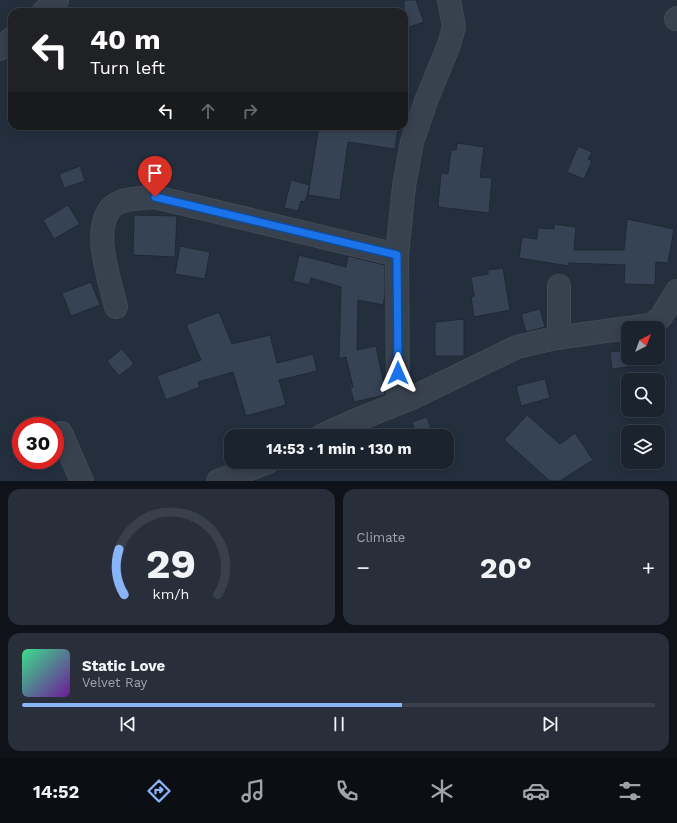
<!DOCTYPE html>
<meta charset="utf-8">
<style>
:root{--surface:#1b232e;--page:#282f3a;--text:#f1f3f6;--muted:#a0a4aa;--line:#39404a;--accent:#8ab4f8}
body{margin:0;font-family:"Work Sans",sans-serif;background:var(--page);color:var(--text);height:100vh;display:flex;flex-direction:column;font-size:15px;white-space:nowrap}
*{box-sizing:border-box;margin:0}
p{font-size:13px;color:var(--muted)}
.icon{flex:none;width:22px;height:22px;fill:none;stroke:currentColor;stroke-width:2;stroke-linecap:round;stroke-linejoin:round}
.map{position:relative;height:481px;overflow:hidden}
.drawer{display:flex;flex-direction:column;gap:8px;padding:8px;background:#0f1319;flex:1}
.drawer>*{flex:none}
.top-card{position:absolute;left:8px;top:8px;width:400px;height:122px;border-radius:12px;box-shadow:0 2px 10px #0003,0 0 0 1px var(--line);background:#202124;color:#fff;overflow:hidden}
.needle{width:26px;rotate:41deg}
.tools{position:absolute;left:621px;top:321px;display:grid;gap:8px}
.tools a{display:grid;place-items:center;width:44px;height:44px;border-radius:8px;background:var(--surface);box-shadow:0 2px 10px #0003,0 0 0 1px var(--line);font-size:20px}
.speed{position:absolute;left:12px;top:417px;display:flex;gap:8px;font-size:20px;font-weight:700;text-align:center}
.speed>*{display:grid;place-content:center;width:52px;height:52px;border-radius:50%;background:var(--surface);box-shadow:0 2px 10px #0003,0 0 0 1px var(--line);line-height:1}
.speed .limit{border:6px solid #d22;background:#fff;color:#111}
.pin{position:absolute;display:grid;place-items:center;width:34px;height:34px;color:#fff;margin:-41px -17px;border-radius:50% 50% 50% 0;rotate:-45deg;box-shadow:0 0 4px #0007}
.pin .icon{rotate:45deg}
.me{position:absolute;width:44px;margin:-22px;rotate:0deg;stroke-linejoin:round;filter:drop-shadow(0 0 3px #0008)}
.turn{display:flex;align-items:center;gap:14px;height:84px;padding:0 16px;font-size:18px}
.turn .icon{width:52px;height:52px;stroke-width:2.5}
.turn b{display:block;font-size:28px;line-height:34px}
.lanes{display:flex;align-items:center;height:38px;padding:0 16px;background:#0003;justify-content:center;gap:20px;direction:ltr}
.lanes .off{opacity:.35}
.big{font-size:30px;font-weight:700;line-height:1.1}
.drawer .card{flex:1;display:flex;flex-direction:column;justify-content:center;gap:6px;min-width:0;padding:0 14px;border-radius:12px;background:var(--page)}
.drawer .dial{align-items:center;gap:0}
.dial svg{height:104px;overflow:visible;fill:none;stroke:var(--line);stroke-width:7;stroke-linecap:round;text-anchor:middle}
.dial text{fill:var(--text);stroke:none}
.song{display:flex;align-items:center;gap:12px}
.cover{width:48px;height:48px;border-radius:6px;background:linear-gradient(135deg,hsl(150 70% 55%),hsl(280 70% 35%))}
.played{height:4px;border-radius:2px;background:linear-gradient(90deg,var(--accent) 60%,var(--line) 60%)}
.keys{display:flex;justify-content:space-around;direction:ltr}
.heat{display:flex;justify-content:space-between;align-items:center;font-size:22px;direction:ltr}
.drawer .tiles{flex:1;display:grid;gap:8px;grid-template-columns:1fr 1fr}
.card:last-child{grid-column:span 2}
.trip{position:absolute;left:224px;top:429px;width:230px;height:40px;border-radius:12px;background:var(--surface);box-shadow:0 2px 10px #0003,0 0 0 1px var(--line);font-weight:700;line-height:40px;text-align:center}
.menu{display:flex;height:64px;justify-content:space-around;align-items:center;background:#0b0e12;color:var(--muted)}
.menu .icon{width:28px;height:28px}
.menu .on{color:var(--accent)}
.menu b{font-size:18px;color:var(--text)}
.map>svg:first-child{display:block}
</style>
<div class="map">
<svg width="677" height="481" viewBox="0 0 677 481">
<rect width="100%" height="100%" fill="#242f3e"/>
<!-- building -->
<path fill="#364354" stroke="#1f2835" d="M 404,0 L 416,0 L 424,22 L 404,29 Z
M 319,126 L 387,126 L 398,128 L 395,149 L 348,142 L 340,200 L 308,195 Z
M 457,143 L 484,147 L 480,177 L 492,178 L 489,213 L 438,207 L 441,173 L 448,174 L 451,150 L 456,150 Z
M 578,146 L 592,152 L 588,159 L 592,161 L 584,179 L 567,172 Z
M 80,166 L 85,181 L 64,188 L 59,174 Z
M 291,180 L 310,185 L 305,202 L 301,201 L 298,211 L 284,208 Z
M 68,205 L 80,224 L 54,239 L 43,220 Z
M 134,215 L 177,216 L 175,257 L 133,255 Z
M 627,219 L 674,229 L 668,263 L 656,262 L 655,285 L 624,284 L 625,265 L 569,263 L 569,266 L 519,258 L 522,237 L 537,239 L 538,228 L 554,229 L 554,224 L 576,227 L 574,250 L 624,250 Z
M 180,246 L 210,252 L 205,279 L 175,274 Z
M 299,255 L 346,267 L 348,256 L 385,265 L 385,295 L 383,305 L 358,300 L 357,350 L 376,346 L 383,380 L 385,381 L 385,395 L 354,402 L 350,387 L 353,387 L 346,357 L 339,359 L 341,287 L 311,278 L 309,285 L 293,281 Z
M 503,268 L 510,310 L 474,317 L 471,297 L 474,296 L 471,277 L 488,274 L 488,270 Z
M 91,282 L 100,305 L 71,316 L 62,293 Z
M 540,309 L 545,327 L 526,332 L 521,314 Z
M 219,312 L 232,344 L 270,335 L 277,363 L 313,354 L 317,371 L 279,380 L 286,405 L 246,416 L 233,372 L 198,382 L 200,387 L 166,400 L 157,376 L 201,360 L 186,325 Z
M 464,319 L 464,356 L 435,356 L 435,322 Z
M 122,349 L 134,364 L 119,376 L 107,361 Z
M 628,350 L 628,367 L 612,369 L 610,352 Z
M 545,379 L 550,398 L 521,406 L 516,386 Z
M 527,415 L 560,444 L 575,433 L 593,460 L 560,481 L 550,481 L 504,440 Z
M 427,417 L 433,436 L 416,436 L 412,422 Z"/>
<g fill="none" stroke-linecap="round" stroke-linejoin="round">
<!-- minor casing -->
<g stroke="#414a57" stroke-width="24">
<path id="minor" d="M 43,12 L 57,0
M 676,19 L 677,18
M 0,49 L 12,38
M 559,286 L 559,338
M 116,307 C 110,280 90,227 113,206 C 122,198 144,198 155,197 L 397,255
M 629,328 L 651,325 L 661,317 L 677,291
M 398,403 L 397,255 L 404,186 L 412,142 L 426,101 L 449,45 L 454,27 L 449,0
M 61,433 L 82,481
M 321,436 L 352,422 L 414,397 L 517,347 L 555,338 L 628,328
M 218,481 L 268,462"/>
</g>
<!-- minor -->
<use href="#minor" stroke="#38414e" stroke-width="22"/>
</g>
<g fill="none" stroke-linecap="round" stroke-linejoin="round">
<!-- route casing -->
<g stroke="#114b97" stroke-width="10">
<path id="route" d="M 155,197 L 397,255 L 398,373"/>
</g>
<!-- route -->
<use href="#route" stroke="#1a73e8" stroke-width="7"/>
</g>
</svg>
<div class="tools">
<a><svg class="needle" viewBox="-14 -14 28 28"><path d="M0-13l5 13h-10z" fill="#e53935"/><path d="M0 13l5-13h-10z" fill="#a0a4aa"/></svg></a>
<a><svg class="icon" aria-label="search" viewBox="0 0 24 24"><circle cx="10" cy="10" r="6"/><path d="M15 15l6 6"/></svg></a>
<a><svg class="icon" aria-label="layers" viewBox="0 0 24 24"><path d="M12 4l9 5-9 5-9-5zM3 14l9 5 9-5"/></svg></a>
</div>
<div class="speed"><div class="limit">30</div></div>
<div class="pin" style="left:155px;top:197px;background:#d93025"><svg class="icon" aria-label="arrive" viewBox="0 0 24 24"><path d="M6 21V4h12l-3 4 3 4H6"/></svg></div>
<svg class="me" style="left:398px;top:373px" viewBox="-20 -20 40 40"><path d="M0-17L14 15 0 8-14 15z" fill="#1a73e8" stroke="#fff" stroke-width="4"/></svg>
<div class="trip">14:53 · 1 min · 130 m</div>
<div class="top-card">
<div class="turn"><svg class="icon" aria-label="left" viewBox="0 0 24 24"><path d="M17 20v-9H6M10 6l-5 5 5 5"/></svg><div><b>40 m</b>Turn left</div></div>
<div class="lanes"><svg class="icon" aria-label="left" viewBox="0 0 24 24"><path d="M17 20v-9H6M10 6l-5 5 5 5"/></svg><svg class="icon off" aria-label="ahead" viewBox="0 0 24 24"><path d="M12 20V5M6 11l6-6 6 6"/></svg><svg class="icon off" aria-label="right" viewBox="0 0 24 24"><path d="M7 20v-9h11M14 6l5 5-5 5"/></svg></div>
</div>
</div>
<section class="drawer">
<div class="tiles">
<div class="card dial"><svg viewBox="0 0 100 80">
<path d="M14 69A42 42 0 1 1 86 69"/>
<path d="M14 69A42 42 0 0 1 10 34" stroke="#8ab4f8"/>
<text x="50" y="56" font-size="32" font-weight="700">29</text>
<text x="50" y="72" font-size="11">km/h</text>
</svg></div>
<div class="card"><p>Climate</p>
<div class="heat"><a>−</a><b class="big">20°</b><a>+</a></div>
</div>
<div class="card">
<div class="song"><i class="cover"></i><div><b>Static Love</b><p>Velvet Ray</p></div></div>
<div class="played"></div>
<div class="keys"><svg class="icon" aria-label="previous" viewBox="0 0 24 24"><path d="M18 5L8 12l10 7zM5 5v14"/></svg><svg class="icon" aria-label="pause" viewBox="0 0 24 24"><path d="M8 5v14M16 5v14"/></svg><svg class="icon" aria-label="next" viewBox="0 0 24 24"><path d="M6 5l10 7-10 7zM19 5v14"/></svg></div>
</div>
</div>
</section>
<nav class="menu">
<b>14:52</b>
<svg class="icon on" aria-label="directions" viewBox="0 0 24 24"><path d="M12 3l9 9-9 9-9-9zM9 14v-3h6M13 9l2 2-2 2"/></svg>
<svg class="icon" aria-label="music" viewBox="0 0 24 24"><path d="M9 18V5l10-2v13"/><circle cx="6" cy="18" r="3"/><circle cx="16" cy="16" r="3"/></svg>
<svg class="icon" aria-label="phone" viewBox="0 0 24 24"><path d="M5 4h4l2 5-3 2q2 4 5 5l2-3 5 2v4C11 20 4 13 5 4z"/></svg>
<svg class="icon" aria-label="climate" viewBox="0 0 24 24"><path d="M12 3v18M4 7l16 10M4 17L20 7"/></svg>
<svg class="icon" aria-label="car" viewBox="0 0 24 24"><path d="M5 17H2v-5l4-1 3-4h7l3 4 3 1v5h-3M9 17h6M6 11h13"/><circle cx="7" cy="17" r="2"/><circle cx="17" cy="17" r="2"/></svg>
<svg class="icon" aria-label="filters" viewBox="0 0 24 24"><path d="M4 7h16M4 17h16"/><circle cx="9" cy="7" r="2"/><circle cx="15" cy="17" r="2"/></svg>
</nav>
